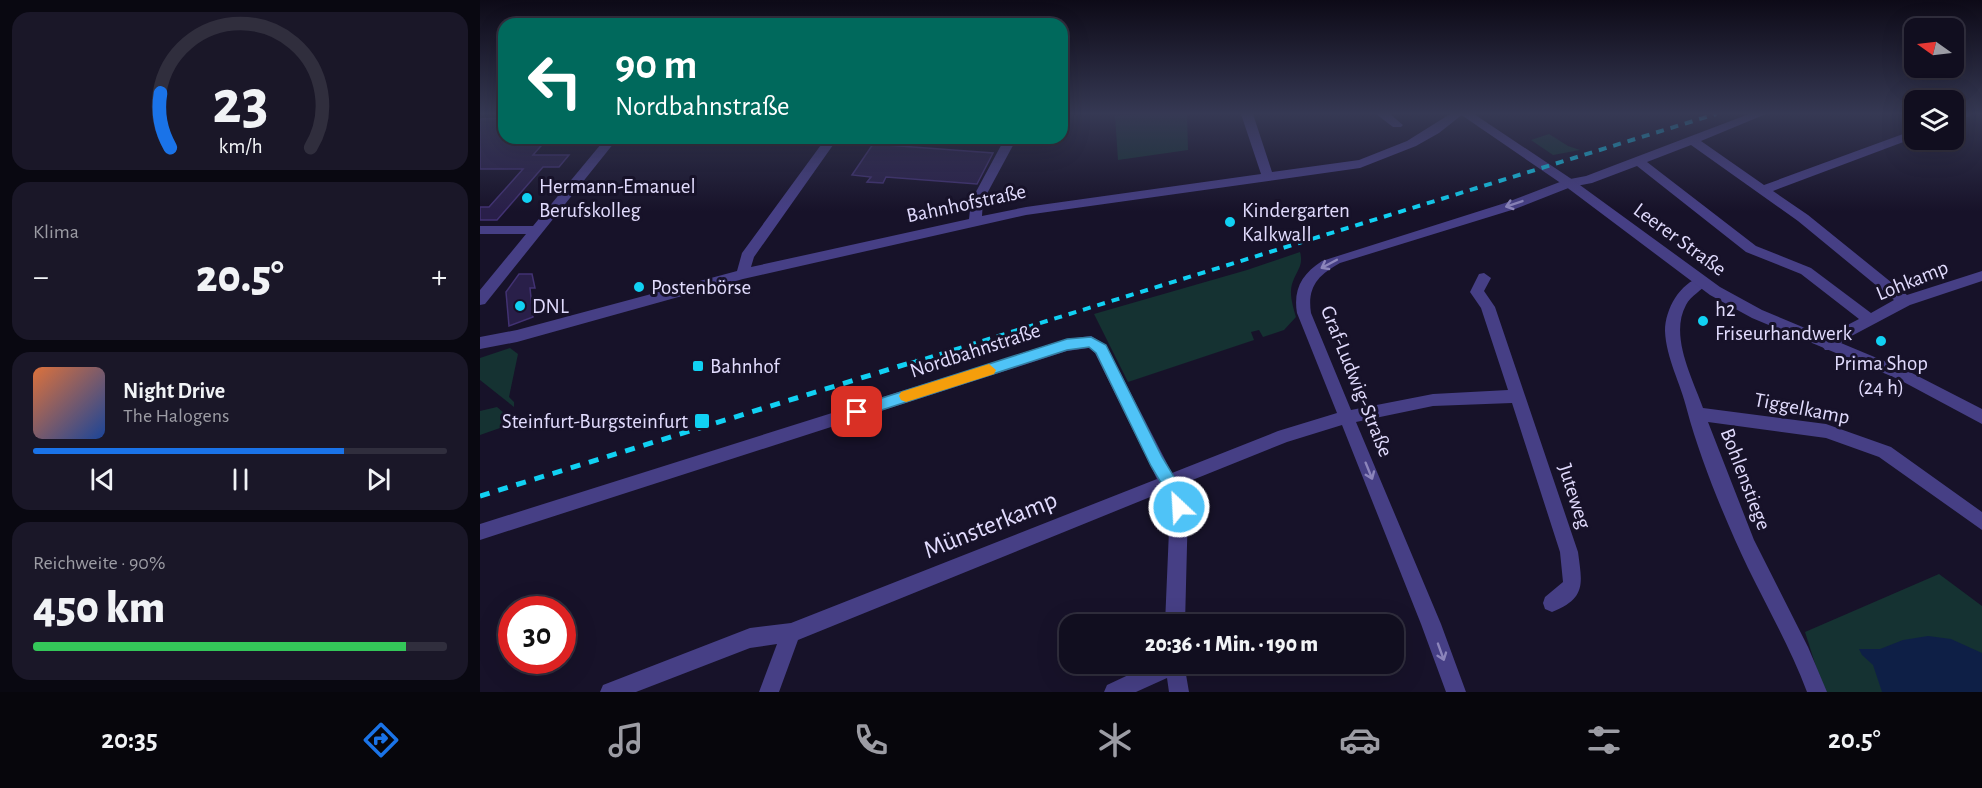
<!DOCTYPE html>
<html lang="de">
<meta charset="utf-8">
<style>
:root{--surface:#110e1f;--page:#1a1728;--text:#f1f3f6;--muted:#9c9ca4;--line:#302e3d;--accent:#1a73e8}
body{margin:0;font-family:"Alegreya Sans",sans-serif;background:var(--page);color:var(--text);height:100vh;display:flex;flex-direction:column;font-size:22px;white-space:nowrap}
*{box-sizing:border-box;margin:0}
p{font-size:20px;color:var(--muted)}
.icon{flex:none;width:33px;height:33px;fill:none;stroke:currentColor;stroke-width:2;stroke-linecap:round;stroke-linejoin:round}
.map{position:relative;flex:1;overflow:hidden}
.drawer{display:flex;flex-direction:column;gap:12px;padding:12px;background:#090811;width:480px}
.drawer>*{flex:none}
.guide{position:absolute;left:18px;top:18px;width:570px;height:126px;border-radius:18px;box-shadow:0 6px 24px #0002,0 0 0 2px var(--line);background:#00695c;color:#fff;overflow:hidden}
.needle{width:39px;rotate:284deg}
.tools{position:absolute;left:1424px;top:18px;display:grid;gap:12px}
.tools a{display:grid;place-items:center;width:60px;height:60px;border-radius:12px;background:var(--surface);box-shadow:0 6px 24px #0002,0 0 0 2px var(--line);font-size:30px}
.speed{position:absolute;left:18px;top:596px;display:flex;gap:12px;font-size:30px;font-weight:700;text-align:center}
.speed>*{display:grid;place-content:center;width:78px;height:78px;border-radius:50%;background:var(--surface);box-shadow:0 6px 24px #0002,0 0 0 2px var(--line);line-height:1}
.speed .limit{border:9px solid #d22;background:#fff;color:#111}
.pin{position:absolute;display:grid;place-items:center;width:51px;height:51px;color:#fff;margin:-26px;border-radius:12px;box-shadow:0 3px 9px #0006}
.me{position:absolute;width:66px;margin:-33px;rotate:335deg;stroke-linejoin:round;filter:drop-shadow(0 0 4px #0008)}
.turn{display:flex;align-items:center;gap:21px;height:126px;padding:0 18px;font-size:27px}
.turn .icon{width:78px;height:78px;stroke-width:2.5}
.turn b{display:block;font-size:42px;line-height:51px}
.big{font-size:45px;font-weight:800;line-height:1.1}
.drawer .widget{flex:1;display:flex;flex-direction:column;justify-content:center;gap:9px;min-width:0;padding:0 21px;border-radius:18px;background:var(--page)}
.drawer .dial{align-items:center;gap:0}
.dial svg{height:156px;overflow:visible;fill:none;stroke:var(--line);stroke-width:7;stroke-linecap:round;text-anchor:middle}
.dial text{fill:var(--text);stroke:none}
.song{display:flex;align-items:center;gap:18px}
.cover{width:72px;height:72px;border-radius:9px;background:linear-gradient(135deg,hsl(20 70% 55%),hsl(220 70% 35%))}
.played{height:6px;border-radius:3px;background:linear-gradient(90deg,var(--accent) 75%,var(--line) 75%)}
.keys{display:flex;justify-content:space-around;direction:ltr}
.heat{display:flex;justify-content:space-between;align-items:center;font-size:33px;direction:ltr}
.charge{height:9px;border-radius:4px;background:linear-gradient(90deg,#34c759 90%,var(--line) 0)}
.trip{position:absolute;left:579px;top:614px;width:345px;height:60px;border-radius:18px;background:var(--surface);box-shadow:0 6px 24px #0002,0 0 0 2px var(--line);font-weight:800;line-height:60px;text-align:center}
.dock{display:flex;height:96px;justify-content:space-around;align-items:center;background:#07060c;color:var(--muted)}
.dock .icon{width:42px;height:42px}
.dock .selected{color:var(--accent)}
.dock b{font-size:27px;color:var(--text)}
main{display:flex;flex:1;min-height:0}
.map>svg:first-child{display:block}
</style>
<main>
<section class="drawer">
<div class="widget dial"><svg viewBox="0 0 100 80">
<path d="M14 69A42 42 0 1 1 86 69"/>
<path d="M14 69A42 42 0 0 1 9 41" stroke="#1a73e8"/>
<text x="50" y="56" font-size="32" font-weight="700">23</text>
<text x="50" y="72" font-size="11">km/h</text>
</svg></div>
<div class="widget"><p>Klima</p>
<div class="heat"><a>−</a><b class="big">20.5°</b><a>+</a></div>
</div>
<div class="widget">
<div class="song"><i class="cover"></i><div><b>Night Drive</b><p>The Halogens</p></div></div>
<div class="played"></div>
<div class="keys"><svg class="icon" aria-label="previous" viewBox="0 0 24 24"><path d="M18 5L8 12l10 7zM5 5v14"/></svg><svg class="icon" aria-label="pause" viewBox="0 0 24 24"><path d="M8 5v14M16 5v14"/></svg><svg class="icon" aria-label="next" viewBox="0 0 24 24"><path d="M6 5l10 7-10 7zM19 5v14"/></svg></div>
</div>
<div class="widget"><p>Reichweite · 90%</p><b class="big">450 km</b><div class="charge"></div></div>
</section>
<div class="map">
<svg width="1502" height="692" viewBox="0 0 1502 692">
<rect width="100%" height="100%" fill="#171229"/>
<!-- green -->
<path fill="#153232" d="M 660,114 L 707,114 L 708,150 L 638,160 L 635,116 Z
M 1069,134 L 1088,146 L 1100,150 L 1073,155 L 1051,140 Z
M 820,252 C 824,266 816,271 812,284 C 809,294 813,307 816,317 L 804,330 L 783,337 L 779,330 L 771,332 L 774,340 L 648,382 L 614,314 L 767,270 Z
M 30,348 L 38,354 L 29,397 L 34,402 L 34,407 L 0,380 L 0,358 Z
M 17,407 L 24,413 L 20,428 L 0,435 L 0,411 Z
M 1459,574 L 1502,606 L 1502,692 L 1344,692 L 1325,632 Z"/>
<!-- water -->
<path fill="#0e1f46" d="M 1448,636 L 1471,639 L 1502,653 L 1502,692 L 1402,692 L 1393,665 L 1382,655 L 1379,649 L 1400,649 L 1423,640 Z"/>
<!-- building -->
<path fill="#291f49" stroke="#423273" stroke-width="1.5" d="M 24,118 L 24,138 L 68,138 L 53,155 L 89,155 L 79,167 L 63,167 L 17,220 L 0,220 L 0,207 L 9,207 L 43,169 L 0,169 L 0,119 Z
M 393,144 L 513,153 L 497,184 L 406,177 L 403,183 L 387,182 L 391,177 L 372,175 Z
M 39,274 L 52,274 L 55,288 L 50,288 L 53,317 L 29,326 L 26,292 Z"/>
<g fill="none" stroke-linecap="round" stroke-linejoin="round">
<!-- minor -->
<path fill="#463f85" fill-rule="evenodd" d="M 761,114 L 773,114 L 792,172 L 879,160 L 927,141 L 970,114 L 983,114 L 959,133 L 936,146 L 880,168 L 546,215 L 263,279 L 37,342 L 0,349 L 0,337 L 37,330 L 257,271 L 262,253 L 346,138 L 358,138 L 274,257 L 271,267 L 489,219 L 491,201 L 525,138 L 537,138 L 503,201 L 502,216 L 546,207 L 781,174 Z
M 896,114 L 910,114 L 923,125 L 921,127 L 913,127 Z
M 1269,114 L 1286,114 L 1221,141 L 1284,185 L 1434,130 L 1434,138 L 1293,191 L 1328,215 L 1427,295 L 1502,271 L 1502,281 L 1430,305 L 1364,340 L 1355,350 L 1345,350 L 1342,346 L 1354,332 L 1379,319 L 1321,274 L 1266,252 L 1157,166 L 1112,183 L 1091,187 L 1035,209 L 860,263 C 838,275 827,287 831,313 L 871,410 L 953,394 L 1028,390 L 1001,308 L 990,292 L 999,274 L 1004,273 L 1011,278 L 1004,291 L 1015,307 L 1098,552 C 1102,583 1107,598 1072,612 L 1065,609 L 1063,603 L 1065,597 L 1083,582 L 1080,552 L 1032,403 L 953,406 L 876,422 L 961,624 L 986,692 L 966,692 L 941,624 L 862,425 L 807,442 L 700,485 L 708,507 L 705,624 L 685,624 L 690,507 L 685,491 L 318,640 L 299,692 L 279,692 L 297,644 L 270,648 L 156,692 L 120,692 L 123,685 L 270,628 L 311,623 L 677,479 L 615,353 L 609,348 L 587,351 L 0,540 L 0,524 L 587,339 L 611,336 L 626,345 L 692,473 L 798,431 L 857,413 L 817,313 C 813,289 822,274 842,261 L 1025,203 L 1085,180 L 1106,176 ZM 1211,145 L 1318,221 L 1414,300 L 1391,313 L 1331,268 L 1276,246 L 1167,162 Z
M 1492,114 L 1490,116 L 1473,122 L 1473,115 Z
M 126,138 L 138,138 L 5,304 L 0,305 L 0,290 L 46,234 L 0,234 L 0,226 L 53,226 Z
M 1221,277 L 1228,282 C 1222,291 1211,295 1206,305 C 1189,336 1213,379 1223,408 L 1346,424 L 1411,447 L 1502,512 L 1502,530 L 1399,457 L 1346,438 L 1228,422 L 1274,540 L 1328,647 L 1347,692 L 1327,692 C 1311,649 1288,609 1268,568 C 1246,522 1220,459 1207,410 C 1201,384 1186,358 1185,331 C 1185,309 1200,283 1221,277 Z
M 674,663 L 704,663 L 709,692 L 689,692 L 687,678 L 656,692 L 624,692 L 627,685 Z"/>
<!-- tertiary -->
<path fill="#463f85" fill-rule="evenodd" d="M 980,114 L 994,114 L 1093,180 L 1240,287 L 1282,310 L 1428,371 L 1502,409 L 1502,424 L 1418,379 L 1272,318 L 1230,295 L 1085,186 Z"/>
<!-- rail-far1 -->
<path stroke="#11d1f3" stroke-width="4" stroke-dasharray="8 7" stroke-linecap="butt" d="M 431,363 L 1236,114"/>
<!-- rail -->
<path stroke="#11d1f3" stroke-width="5" stroke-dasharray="10 9" stroke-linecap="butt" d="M 0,496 L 436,361"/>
</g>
<!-- one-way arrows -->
<defs><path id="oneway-shaft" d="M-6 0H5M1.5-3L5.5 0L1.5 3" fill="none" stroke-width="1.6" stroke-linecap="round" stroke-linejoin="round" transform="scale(1.5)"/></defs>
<g stroke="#8c85bb">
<use href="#oneway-shaft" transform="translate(1034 204) rotate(161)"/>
<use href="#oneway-shaft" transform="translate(849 264) rotate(152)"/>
<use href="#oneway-shaft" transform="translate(889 471) rotate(68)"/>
<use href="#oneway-shaft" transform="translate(961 652) rotate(70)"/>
</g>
<!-- sky -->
<linearGradient id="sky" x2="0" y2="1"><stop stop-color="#0d0a17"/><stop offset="0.54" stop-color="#363954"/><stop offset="1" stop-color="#363954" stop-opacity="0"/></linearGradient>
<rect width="1502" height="211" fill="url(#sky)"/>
<!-- route -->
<path fill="#4fc3f7" stroke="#337fa1" stroke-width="1.5" d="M 611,337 L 626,345 L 682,457 L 702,490 L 707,507 L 705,512 L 699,514 L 694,512 L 689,496 L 671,466 L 616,353 L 609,347 L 587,350 L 377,418 L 372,416 L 370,412 L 372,408 L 377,406 L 587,339 Z"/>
<!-- slow -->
<path fill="#f59e0b" d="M 509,364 L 516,370 L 514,374 L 426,402 L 421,400 L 419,396 L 421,392 Z"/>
<!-- markers -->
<g fill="#11d1f3" stroke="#171229" stroke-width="2">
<circle cx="47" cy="198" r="6"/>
<circle cx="750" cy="222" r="6"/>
<circle cx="159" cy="287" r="6"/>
<circle cx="40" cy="306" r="6"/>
<circle cx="1223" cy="321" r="6"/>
<circle cx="1401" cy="341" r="6"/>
<rect x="212" y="360" width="12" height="12" rx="3"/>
<rect x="214" y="413" width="16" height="16" rx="3"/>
</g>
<g text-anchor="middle" stroke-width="6" stroke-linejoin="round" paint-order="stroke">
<!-- poi labels -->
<g font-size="21" fill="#e1dbfd" stroke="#171229" text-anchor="start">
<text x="59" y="193">Hermann-Emanuel<tspan x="59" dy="24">Berufskolleg</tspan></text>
<text x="762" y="217">Kindergarten<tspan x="762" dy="24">Kalkwall</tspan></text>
<text x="171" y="294">Postenbörse</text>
<text x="52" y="313">DNL</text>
<text x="1235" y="316">h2<tspan x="1235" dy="24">Friseurhandwerk</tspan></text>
<text x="1401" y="370" text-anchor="middle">Prima Shop<tspan x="1401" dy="24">(24 h)</tspan></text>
<text x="230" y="373">Bahnhof</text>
<text x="208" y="428" text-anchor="end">Steinfurt-Burgsteinfurt</text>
</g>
<!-- street labels -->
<g font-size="21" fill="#e1dbfd" stroke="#171229">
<text transform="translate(486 203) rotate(-12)" y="7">Bahnhofstraße</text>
<text transform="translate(1200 239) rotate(36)" y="7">Leerer Straße</text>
<text transform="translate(1432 280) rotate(-22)" y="7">Lohkamp</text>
<text transform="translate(495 350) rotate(-18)" y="7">Nordbahnstraße</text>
<text transform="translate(877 381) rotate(68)" y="7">Graf-Ludwig-Straße</text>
<text transform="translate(1322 408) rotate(11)" y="7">Tiggelkamp</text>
<text transform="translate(1266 479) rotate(69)" y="7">Bohlenstiege</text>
<text transform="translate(1095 496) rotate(72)" y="7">Juteweg</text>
</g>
<!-- near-street labels -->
<g font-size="26" fill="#e1dbfd" stroke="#171229">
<text transform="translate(510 524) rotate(-22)" y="9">Münsterkamp</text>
</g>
</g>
</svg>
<div class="tools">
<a><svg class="needle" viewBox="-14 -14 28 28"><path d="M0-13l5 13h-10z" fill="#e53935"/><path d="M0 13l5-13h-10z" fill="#9c9ca4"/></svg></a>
<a><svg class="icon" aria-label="layers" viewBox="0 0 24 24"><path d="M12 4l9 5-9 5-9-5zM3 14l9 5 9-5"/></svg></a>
</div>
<div class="speed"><div class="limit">30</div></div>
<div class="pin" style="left:377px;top:412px;background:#d93025"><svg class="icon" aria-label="arrive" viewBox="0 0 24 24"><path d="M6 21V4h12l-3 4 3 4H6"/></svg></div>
<svg class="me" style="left:699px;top:507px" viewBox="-20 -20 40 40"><circle r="17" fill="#4fc3f7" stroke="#fff" stroke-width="3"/><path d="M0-11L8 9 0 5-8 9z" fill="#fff"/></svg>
<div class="trip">20:36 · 1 Min. · 190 m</div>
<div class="guide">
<div class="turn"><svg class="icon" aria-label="left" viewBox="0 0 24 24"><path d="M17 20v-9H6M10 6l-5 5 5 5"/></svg><div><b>90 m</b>Nordbahnstraße</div></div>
</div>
</div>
</main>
<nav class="dock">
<b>20:35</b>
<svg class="icon selected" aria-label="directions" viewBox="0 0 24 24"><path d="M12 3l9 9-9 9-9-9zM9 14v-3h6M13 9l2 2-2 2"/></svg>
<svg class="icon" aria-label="music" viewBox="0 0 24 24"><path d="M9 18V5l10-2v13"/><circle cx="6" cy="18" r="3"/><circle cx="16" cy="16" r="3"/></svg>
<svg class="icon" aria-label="phone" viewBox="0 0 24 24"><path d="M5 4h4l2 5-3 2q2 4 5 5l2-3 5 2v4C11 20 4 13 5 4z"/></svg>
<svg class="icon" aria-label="climate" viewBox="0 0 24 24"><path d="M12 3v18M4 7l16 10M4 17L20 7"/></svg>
<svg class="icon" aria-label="car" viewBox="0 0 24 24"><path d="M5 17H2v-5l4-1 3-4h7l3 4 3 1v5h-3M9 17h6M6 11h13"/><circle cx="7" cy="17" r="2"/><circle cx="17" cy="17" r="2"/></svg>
<svg class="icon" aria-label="filters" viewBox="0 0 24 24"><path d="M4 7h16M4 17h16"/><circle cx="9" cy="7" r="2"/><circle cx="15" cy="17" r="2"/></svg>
<b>20.5°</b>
</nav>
